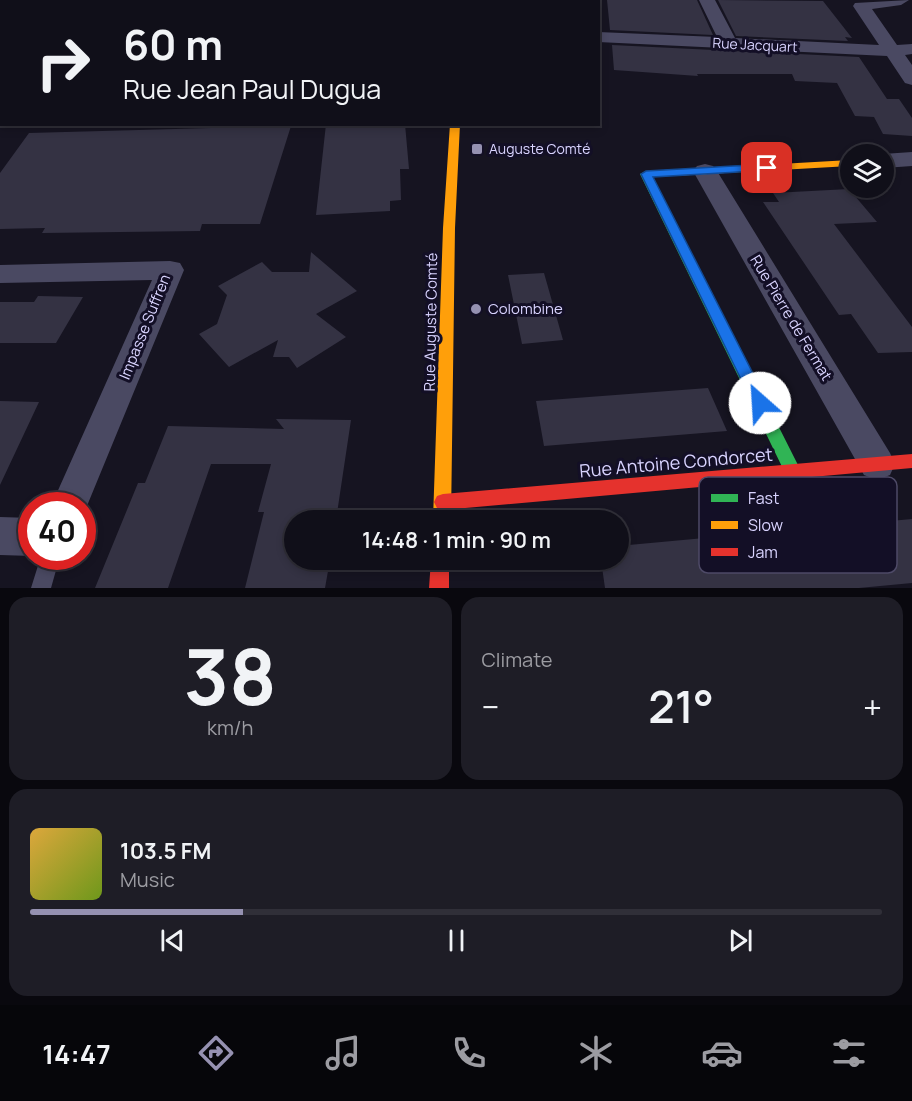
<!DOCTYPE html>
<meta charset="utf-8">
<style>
:root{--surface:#100f19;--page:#1e1d26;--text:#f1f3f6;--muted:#9c9ca2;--line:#302f38;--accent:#9591b1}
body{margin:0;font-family:Manrope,sans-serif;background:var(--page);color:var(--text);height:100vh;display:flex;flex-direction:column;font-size:22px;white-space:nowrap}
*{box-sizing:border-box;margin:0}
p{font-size:20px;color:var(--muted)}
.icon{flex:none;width:33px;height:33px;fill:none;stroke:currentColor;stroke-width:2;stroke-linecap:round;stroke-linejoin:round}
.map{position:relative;height:588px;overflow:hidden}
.sheet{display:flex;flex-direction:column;gap:9px;padding:9px;background:#09080e;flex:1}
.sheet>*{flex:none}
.guide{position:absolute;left:0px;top:0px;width:600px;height:126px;box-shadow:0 3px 9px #0003,0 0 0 2px var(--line);background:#100f19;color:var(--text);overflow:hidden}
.fabs{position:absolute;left:840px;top:144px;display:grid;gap:12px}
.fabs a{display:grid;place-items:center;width:54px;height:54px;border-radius:50%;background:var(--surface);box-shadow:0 3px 9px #0003,0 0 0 2px var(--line);font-size:30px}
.speed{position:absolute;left:18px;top:492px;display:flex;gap:12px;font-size:30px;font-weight:700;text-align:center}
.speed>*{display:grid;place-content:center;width:78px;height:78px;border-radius:50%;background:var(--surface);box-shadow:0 3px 9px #0003,0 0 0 2px var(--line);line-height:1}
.speed .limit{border:9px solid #d22;background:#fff;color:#111}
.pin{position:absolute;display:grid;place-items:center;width:51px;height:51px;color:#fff;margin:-26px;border-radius:12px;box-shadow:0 3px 9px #0006}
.me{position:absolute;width:66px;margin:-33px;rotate:334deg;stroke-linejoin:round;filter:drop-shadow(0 0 4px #0008)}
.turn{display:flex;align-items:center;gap:21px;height:126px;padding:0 24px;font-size:27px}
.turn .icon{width:78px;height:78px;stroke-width:2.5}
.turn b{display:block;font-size:42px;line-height:51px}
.big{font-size:45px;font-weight:600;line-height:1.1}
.sheet .tile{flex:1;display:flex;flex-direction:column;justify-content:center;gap:9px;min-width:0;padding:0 21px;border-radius:18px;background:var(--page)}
.sheet .dial{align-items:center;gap:0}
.dial b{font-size:78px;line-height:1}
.song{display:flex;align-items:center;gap:18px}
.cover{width:72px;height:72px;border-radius:9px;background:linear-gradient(135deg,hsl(40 70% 55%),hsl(80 70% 35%))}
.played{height:6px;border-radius:3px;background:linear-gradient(90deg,var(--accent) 25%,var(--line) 25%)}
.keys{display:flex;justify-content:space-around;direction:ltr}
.heat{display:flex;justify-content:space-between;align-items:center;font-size:33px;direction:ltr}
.sheet .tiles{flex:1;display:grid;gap:9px;grid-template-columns:1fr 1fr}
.tile:last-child{grid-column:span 2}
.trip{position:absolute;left:284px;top:510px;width:345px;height:60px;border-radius:30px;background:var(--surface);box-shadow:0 3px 9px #0003,0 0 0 2px var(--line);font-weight:600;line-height:60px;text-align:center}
.menu{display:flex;height:96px;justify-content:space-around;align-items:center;background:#06060a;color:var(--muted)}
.menu .icon{width:42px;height:42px}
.menu .selected{color:var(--accent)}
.menu b{font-size:27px;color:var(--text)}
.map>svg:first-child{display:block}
</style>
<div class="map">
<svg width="912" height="588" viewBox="0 0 912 588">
<rect width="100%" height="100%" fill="#161421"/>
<!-- building -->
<path fill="#343243" d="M 607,0 L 697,0 L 713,35 L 610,30 Z
M 718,0 L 823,1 L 852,38 L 845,37 L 848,41 L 736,36 Z
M 612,45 L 859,57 L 887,99 L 899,99 L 912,118 L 912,136 L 883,134 L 874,117 L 855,116 L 837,83 L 795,81 L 792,74 L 697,74 L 698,76 L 614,70 Z
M 235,124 L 239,124 L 238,128 L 291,126 L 260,224 L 202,224 L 200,231 L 42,233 L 45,228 L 0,229 L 0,173 L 29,133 L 211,128 L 212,125 Z
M 326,124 L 405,124 L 409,169 L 400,169 L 401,200 L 390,201 L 390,211 L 316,215 Z
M 849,189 L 877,222 L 834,224 L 912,327 L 912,352 L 878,353 L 851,314 L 839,315 L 763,202 L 779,202 L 773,193 Z
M 311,252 L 357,291 L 316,314 L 346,337 L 297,368 L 289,357 L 273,357 L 278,340 L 229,367 L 199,334 L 217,324 L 227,295 L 218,286 L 262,262 L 272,272 L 309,272 Z
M 544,273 L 563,340 L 522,344 L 508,275 Z
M 38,296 L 83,297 L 56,343 L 0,343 L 0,302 L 34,302 Z
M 708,388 L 727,431 L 544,446 L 536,401 Z
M 0,401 L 39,402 L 0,485 Z
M 276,419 L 351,420 L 336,520 L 294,520 L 294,560 L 330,560 L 325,588 L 245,588 L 264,512 L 258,512 L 271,464 L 211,464 L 168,588 L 95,588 L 138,483 L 145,483 L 168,426 L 284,429 Z
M 912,519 L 912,583 L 859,588 L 605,588 L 601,560 L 618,560 L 618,546 Z"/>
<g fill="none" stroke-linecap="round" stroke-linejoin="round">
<!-- lane -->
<path fill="#4a4962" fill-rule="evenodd" d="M 41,556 L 60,556 L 51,588 L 31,588 Z"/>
<!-- street -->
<path fill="#4a4962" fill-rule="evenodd" d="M 159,0 L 190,0 L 158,2 Z
M 236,0 L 252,0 L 235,2 Z
M 699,0 L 715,0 L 735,38 L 879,45 L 853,6 L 855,3 L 909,0 L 901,5 L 872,9 L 897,45 L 912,44 L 912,54 L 905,55 L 912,65 L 912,85 L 905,83 L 887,56 L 598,42 L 598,32 L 717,37 Z
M 0,11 L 2,11 L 2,21 L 0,21 Z
M 0,105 L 2,105 L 2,117 L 0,117 Z
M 912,152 L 912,166 L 884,168 L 883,154 Z
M 705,164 L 713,166 L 717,171 L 890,453 L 895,464 L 890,475 L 877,480 L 864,475 L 693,171 L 697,166 Z
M 170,261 L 180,263 L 184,270 L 82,518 L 82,506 L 51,506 L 152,280 L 0,283 L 0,265 Z
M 0,517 L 32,518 L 32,556 L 0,555 Z"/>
<!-- fast -->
<path fill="#30b455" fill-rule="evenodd" d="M 673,170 L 679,173 L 677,175 L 653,177 L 799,467 L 802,472 L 799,477 L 793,480 L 787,477 L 640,174 L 646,171 Z"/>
<!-- slow -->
<path fill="#ff9f0a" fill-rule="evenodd" d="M 450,124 L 460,124 L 455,228 L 451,520 L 433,520 L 443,228 Z
M 850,160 L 850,166 L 673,176 L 667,173 L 673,170 Z"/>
<!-- jam -->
<path fill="#e5322d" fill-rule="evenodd" d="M 453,0 L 461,0 L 461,2 L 453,2 Z
M 912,454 L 912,468 L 443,510 L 437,508 L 434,502 L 437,496 L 443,494 Z
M 431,560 L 449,560 L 449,588 L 429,588 Z"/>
</g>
<!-- route -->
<path fill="#1a73e8" stroke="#114b97" stroke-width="1.5" d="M 767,164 L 773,168 L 771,170 L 653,177 L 768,403 L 760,410 L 755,408 L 641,174 L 646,171 Z"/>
<!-- markers -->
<g fill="#9591b1" stroke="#130f26" stroke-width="2">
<rect x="471" y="143" width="12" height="12" rx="3"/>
<circle cx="476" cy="309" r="6"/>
</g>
<g text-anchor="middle" stroke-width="6" stroke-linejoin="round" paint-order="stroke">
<!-- far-street labels -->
<g font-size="14" fill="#d9d4ff" stroke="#130f26">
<text transform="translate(755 45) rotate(3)" y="5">Rue Jacquart</text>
</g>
<!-- far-poi labels -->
<g font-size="14" fill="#d9d4ff" stroke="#130f26" text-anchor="start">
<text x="489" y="154">Auguste Comté</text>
</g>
<!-- poi labels -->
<g font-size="15" fill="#d9d4ff" stroke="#130f26" text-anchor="start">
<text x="488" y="314">Colombine</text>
</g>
<!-- street labels -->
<g font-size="15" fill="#d9d4ff" stroke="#130f26">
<text transform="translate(791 318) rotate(59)" y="5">Rue Pierre de Fermat</text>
<text transform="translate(431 322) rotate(-89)" y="5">Rue Auguste Comté</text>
<text transform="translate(145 327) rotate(-68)" y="5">Impasse Suffren</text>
</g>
<!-- near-street labels -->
<g font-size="18" fill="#d9d4ff" stroke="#130f26">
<text transform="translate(676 463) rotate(-5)" y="6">Rue Antoine Condorcet</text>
</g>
</g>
<!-- legend -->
<rect x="699" y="477" width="198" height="96" rx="9" fill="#130f26" stroke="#4e4a67" stroke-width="1.5"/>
<rect x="711" y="494" width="27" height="8" fill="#30b455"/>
<rect x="711" y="521" width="27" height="8" fill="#ff9f0a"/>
<rect x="711" y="548" width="27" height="8" fill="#e5322d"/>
<g font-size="16" fill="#d9d4ff">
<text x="748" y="504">Fast</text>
<text x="748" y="531">Slow</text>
<text x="748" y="558">Jam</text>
</g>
</svg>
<div class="fabs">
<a><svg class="icon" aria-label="layers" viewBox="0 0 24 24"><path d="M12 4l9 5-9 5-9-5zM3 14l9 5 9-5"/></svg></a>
</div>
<div class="speed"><div class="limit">40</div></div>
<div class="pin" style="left:767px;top:168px;background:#d93025"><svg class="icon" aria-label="arrive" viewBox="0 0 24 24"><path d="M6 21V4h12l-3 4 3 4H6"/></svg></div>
<svg class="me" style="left:760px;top:403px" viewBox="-20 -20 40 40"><circle r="19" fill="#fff"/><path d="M0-13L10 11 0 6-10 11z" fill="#1a73e8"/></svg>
<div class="trip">14:48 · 1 min · 90 m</div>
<div class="guide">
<div class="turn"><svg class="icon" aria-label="right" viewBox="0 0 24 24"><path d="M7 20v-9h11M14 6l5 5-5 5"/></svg><div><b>60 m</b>Rue Jean Paul Dugua</div></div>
</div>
</div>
<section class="sheet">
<div class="tiles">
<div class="tile dial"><b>38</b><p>km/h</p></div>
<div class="tile"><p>Climate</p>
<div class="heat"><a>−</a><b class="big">21°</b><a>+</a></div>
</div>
<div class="tile">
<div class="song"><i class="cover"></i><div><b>103.5 FM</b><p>Music</p></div></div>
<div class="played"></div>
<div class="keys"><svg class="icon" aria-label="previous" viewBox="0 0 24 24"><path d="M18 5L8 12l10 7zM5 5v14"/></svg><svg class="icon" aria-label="pause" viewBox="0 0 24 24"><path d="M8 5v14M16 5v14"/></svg><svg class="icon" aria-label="next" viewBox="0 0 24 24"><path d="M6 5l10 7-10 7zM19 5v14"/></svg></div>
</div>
</div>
</section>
<nav class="menu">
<b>14:47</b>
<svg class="icon selected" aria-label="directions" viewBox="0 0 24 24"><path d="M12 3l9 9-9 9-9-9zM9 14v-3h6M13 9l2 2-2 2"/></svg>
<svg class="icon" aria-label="music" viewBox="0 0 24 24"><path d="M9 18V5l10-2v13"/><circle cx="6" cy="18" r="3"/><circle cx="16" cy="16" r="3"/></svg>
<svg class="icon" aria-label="phone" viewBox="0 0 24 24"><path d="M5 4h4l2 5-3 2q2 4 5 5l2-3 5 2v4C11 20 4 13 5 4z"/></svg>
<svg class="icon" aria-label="climate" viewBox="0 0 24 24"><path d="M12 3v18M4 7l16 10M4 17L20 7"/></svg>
<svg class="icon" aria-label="car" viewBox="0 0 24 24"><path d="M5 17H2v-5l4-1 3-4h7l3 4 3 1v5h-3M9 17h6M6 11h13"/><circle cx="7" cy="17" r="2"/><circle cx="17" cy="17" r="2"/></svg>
<svg class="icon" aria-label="filters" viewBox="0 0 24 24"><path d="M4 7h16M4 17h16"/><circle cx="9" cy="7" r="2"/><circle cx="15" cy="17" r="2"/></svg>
</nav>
